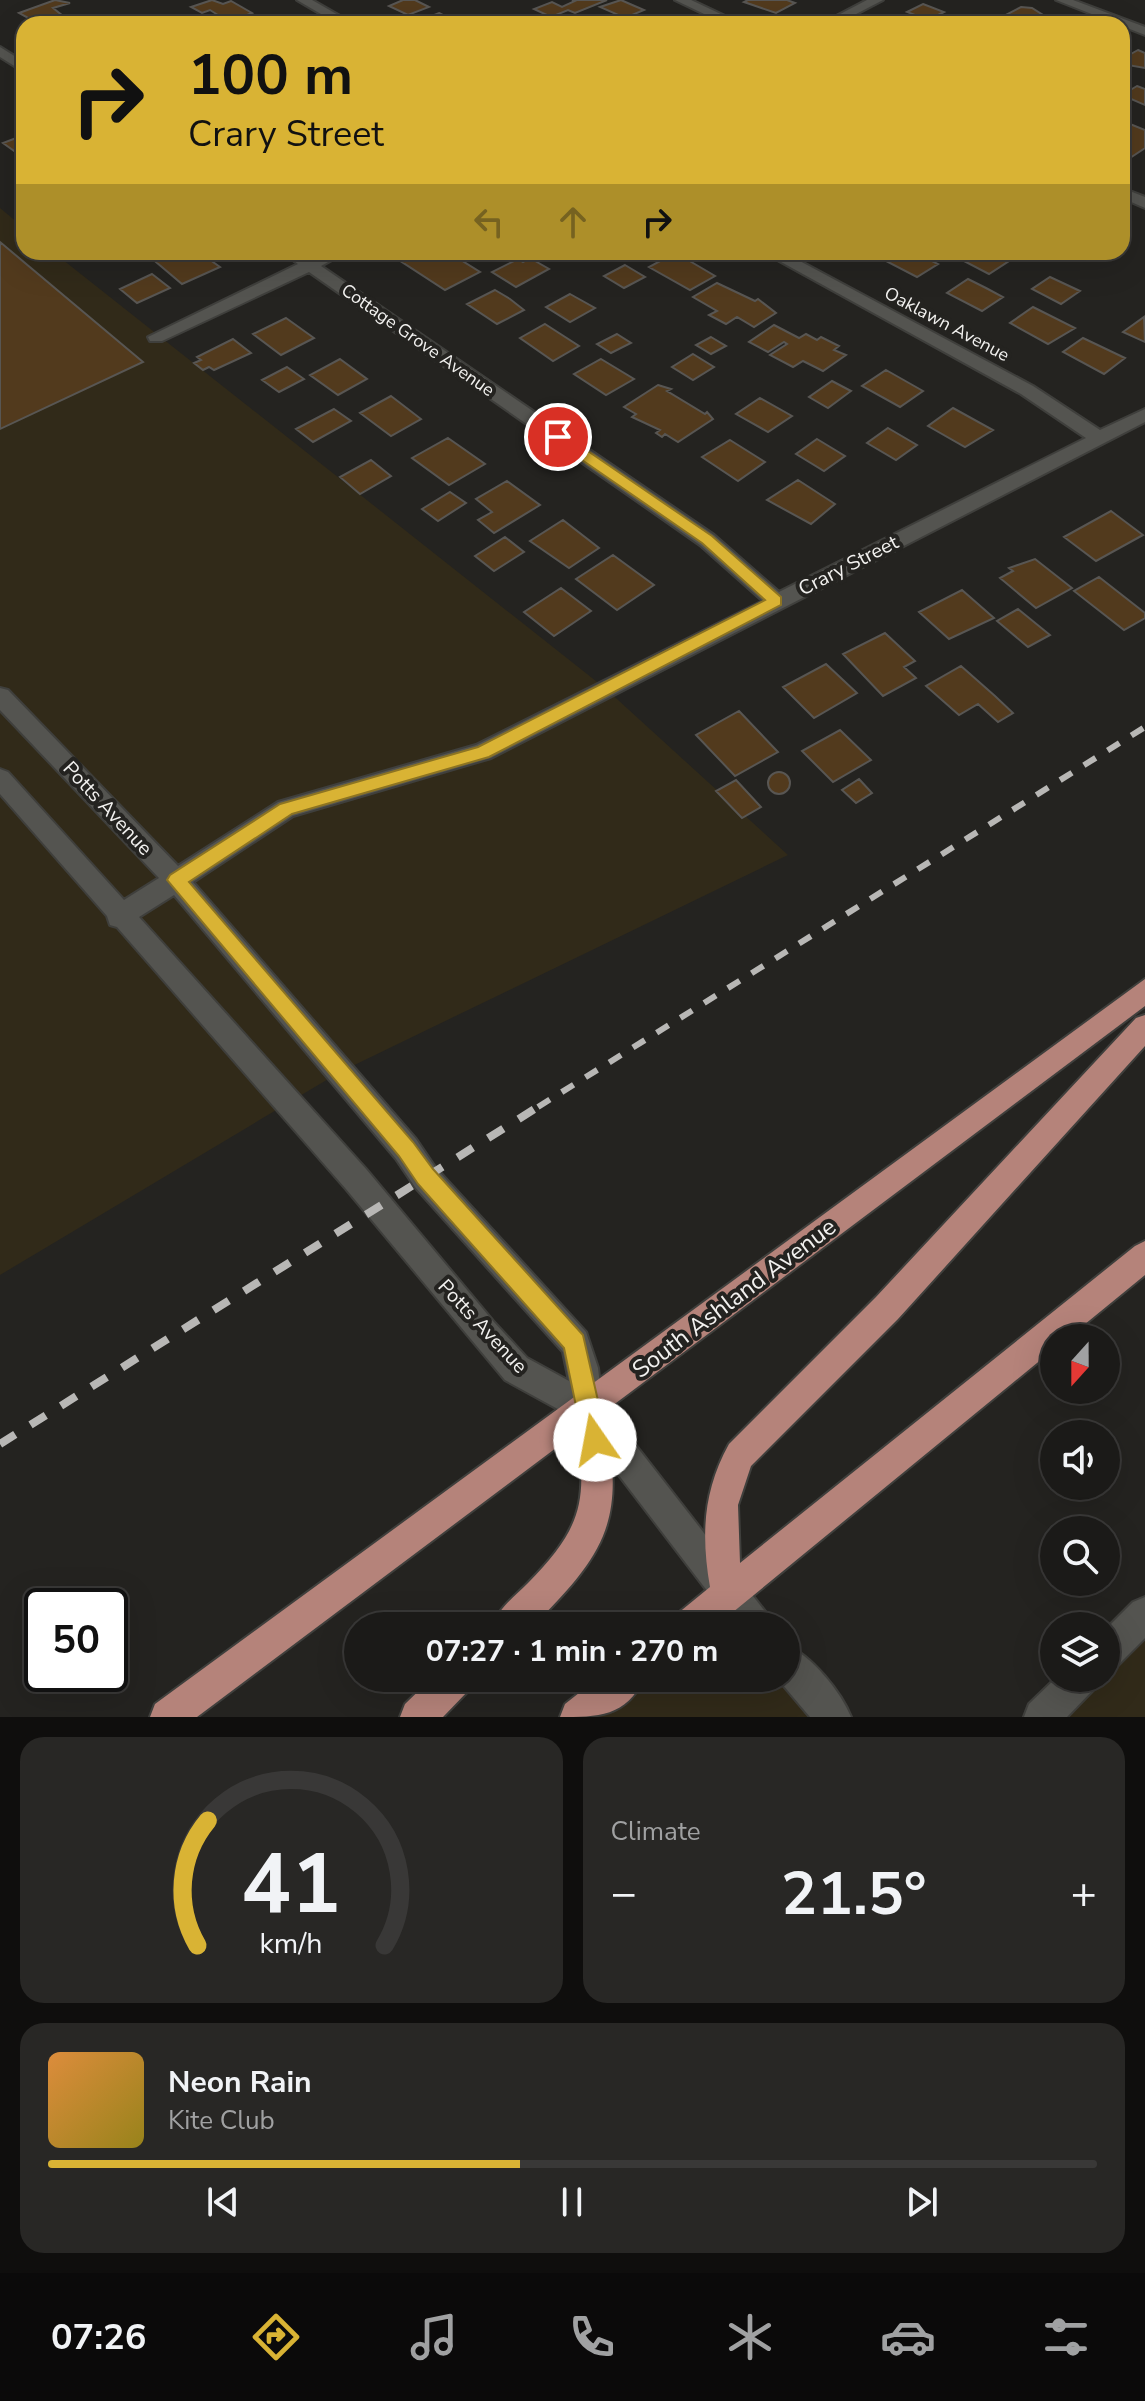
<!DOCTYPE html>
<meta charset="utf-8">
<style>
:root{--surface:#1b1a18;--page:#282725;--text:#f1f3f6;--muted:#a0a1a2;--line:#393837;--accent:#d9b334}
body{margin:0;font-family:"Nunito Sans",sans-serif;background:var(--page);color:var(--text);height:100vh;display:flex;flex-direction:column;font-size:30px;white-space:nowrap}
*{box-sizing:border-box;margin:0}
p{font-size:26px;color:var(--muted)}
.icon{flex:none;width:44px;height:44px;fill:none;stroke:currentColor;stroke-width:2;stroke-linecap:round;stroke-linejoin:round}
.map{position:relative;height:1717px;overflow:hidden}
.sheet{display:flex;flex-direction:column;gap:20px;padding:20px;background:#0f0e0d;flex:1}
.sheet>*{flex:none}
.banner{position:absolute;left:16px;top:16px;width:1114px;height:244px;border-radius:24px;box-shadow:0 8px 32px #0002,0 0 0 2px var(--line);background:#d9b334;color:#111;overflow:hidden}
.needle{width:52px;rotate:201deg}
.buttons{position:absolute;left:1040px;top:1324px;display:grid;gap:16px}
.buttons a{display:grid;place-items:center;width:80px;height:80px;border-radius:50%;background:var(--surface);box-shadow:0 8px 32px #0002,0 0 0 2px var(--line);font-size:40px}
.speed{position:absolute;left:24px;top:1588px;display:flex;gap:16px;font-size:40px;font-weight:700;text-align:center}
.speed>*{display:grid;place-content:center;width:104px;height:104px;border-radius:50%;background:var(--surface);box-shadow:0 8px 32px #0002,0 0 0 2px var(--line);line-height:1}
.speed .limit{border:4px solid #111;border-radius:12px;background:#fff;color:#111}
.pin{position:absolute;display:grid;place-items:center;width:68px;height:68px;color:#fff;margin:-34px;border:4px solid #fff;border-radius:50%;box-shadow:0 2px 8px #0007}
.me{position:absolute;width:88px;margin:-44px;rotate:348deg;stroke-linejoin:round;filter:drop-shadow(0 0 6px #0008)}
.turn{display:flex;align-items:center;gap:28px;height:168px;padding:0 40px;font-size:36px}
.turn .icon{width:104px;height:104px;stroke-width:2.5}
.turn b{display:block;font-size:56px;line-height:68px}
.lanes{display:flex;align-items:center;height:76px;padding:0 40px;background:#0003;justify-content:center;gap:40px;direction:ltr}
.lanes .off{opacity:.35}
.big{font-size:60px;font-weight:700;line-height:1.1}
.sheet .card{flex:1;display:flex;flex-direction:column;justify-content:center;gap:12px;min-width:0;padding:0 28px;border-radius:24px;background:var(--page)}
.sheet .dial{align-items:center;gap:0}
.dial svg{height:208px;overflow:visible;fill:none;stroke:var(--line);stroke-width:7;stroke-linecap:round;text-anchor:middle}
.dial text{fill:var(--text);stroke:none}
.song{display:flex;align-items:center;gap:24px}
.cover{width:96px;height:96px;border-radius:12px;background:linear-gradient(135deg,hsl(30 70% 55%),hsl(50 70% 35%))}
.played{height:8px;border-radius:4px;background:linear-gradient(90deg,var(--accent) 45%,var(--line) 45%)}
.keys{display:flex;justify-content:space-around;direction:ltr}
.heat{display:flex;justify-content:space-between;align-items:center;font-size:44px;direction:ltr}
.sheet .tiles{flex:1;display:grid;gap:20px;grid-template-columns:1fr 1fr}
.card:last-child{grid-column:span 2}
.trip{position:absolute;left:344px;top:1612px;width:456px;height:80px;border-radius:40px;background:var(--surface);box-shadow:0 8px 32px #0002,0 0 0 2px var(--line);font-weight:700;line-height:80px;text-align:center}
.dock{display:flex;height:128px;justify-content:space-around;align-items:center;background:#0b0a0a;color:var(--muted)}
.dock .icon{width:56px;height:56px}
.dock .current{color:var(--accent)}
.dock b{font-size:36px;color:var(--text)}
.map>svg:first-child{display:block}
</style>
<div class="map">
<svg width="1145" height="1717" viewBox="0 0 1145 1717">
<rect width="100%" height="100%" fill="#242320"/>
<!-- industrial -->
<path fill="#312a19" d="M 0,208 L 24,228 L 24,252 L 53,252 L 606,689 L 788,855 L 340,1072 L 0,1275 Z
M 1145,1614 L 1145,1717 L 1042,1717 L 1081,1678 L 1106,1678 L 1106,1653 Z
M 626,1678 L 786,1678 L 833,1717 L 578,1717 Z"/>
<!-- building -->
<path fill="#523a1d" stroke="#585653" stroke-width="2" d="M 55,0 L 70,3 L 53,8 L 63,16 L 39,24 L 19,13 Z
M 212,0 L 223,4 L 231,1 L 252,13 L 229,22 L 210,10 L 202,13 L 191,7 Z
M 403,0 L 415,0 L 429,7 L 408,15 L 389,6 Z
M 572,0 L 607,0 L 575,13 L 568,10 L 551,17 L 534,9 L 552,2 L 562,7 L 575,1 Z
M 621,0 L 630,4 L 644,10 L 625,18 L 600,7 Z
M 748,0 L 787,0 L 795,3 L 776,13 L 744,2 Z
M 923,4 L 944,12 L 928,20 L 907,12 Z
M 1021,7 L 1032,8 L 1043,15 L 1026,24 L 994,21 Z
M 439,13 L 454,21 L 464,24 L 419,21 Z
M 1138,50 L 1145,53 L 1145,68 L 1122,64 L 1122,59 Z
M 1137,86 L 1145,89 L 1145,105 L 1122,95 Z
M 1130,124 L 1145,130 L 1145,148 L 1127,160 L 1122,158 L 1122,129 Z
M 24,135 L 24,158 L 3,143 Z
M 0,242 L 143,362 L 0,429 Z
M 179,252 L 199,252 L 220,267 L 182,284 L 156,262 Z
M 422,252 L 448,252 L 480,272 L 445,290 L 402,262 Z
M 893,252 L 914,252 L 938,264 L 917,277 L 882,259 Z
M 972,252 L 991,252 L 1009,261 L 989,274 L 960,259 Z
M 675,253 L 688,260 L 715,276 L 690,290 L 649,267 Z
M 530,258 L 549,269 L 516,287 L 492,272 L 518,259 L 523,262 Z
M 625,265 L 645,277 L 624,288 L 604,276 Z
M 152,274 L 170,288 L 137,303 L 120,289 Z
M 1050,277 L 1080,291 L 1061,304 L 1032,289 Z
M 968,279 L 986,288 L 1003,297 L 982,311 L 947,293 Z
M 717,283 L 755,301 L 758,299 L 776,313 L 754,327 L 737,317 L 726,324 L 709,315 L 717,311 L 693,297 Z
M 495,290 L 510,299 L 524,310 L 497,324 L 467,304 Z
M 570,294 L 595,308 L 570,322 L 546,307 Z
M 1033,307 L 1075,328 L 1048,344 L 1010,323 Z
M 1144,317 L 1145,342 L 1123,332 Z
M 286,318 L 314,338 L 281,355 L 253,334 Z
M 545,324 L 579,346 L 553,361 L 520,338 Z
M 774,325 L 799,338 L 806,334 L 817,340 L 821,337 L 839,346 L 834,350 L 846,355 L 823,371 L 803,361 L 793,367 L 770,355 L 787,344 L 784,342 L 768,352 L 749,342 Z
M 617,334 L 631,343 L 611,353 L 597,344 Z
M 711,337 L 726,346 L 711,354 L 696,345 Z
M 1083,338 L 1125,358 L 1104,374 L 1063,352 Z
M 233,339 L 251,353 L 214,370 L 209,367 L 203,370 L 194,363 L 201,360 L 197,357 Z
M 693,354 L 714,367 L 693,380 L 672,367 Z
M 340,359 L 367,379 L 338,395 L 310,375 Z
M 601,359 L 634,379 L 606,395 L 574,374 Z
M 287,367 L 304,379 L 279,392 L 262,380 Z
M 886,370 L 923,391 L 900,407 L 862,386 Z
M 832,381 L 851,391 L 828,408 L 809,397 Z
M 658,385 L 671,389 L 667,391 L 705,414 L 707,412 L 713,419 L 678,442 L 665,434 L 662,437 L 656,433 L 660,430 L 632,417 L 636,414 L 624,407 Z
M 391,396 L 421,419 L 391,436 L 360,413 Z
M 760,398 L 792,416 L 768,432 L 736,414 Z
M 953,408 L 993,430 L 965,447 L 928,426 Z
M 334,409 L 351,421 L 313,442 L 296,429 Z
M 888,428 L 917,445 L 896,460 L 867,443 Z
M 448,438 L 485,464 L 449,485 L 412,458 Z
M 817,439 L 845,456 L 824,471 L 796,454 Z
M 730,440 L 765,462 L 738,481 L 702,457 Z
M 371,460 L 391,476 L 360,494 L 340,477 Z
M 798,480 L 835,504 L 811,524 L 767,500 Z
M 507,481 L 540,505 L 494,533 L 478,520 L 492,512 L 476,499 Z
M 450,492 L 466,503 L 438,521 L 422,509 Z
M 1111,511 L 1143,535 L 1096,561 L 1064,537 Z
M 563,520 L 599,548 L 569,568 L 530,541 Z
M 505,537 L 524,552 L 494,571 L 475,556 Z
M 613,555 L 654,585 L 617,610 L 576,579 Z
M 1035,559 L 1072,588 L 1036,608 L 1000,578 L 1013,571 L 1009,568 Z
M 1099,577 L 1145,613 L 1145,618 L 1124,630 L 1074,591 Z
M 561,588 L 591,611 L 554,636 L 524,612 Z
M 962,590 L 994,618 L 949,639 L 919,612 Z
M 1018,609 L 1050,635 L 1028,647 L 997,621 Z
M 885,633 L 915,661 L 904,667 L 916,678 L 883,696 L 843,654 Z
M 826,664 L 857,693 L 814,718 L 783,687 Z
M 961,666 L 995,696 L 1013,713 L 998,722 L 978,704 L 959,715 L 926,686 Z
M 739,711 L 778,752 L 735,776 L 696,735 Z
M 840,730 L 871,760 L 833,782 L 802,751 Z
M768 783a11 11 0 1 1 22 0a11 11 0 1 1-22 0Z
M 859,779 L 872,793 L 856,803 L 842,790 Z
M 736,780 L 761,807 L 742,818 L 716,791 Z"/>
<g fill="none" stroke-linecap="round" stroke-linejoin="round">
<!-- minor casing -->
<g stroke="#3f3f3c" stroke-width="4">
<path id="minor" d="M 297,0 L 312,0 L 354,24 L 338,24 Z
M 675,0 L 691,0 L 742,24 L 725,24 Z
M 867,0 L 883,0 L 837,24 L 821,24 Z
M 1056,0 L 1073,0 L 1145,27 L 1145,35 Z
M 0,47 L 24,62 L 24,72 L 0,57 Z
M 1122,188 L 1145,197 L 1145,208 L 1122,198 Z
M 283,252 L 301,252 L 311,259 L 325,252 L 346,252 L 321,266 L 714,535 L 779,592 L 1086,438 L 1021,394 L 763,252 L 783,252 L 1033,386 L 1100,430 L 1145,409 L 1145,422 L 491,758 L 293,816 L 193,882 L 416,1139 L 435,1167 L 586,1332 L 598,1368 L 602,1402 L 767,1614 L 772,1626 L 734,1626 L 576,1419 L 505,1380 L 346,1189 L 117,927 L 110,925 L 107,916 L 0,794 L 0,769 L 8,772 L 124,900 L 159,878 L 0,710 L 0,688 L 8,690 L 178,866 L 278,802 L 476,745 L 763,601 L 700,545 L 309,272 L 162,341 L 150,341 L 148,337 L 298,264 ZM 174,895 L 396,1159 L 415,1187 L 563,1352 L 569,1381 L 527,1358 L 493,1321 L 366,1169 L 139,917 Z
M 1145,1597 L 1145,1638 L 1118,1665 L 1106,1670 L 1106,1629 L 1133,1602 Z
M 786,1645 C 811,1655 841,1692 851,1717 L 810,1717 L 777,1678 L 786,1678 Z
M 1056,1678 L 1099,1678 L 1093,1690 L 1067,1717 L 1024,1717 L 1029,1704 Z"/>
</g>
<!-- major casing -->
<g stroke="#3f3f3c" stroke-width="4">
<path id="major" d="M 1145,979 L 1145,1006 L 604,1412 C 626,1519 608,1551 533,1626 L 492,1626 C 499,1608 514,1597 528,1583 C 577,1533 590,1504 576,1433 L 197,1717 L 150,1717 L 155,1704 Z
M 1145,1015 L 1145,1046 L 898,1319 L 751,1466 L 738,1505 L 740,1563 L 1135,1246 L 1145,1241 L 1145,1275 L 1068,1338 L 1054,1338 L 1054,1349 L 716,1626 L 672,1626 L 677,1614 L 710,1587 C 701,1535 703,1491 729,1444 L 876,1297 L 1136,1018 Z
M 432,1678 L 475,1678 L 469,1690 L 443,1717 L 400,1717 L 405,1704 Z
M 598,1678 L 644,1678 C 627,1717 597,1717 560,1717 L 565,1704 Z"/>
</g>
<!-- minor -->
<use href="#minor" fill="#545450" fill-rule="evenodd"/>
<!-- major -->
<use href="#major" fill="#b5837a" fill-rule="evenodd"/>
<!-- rail-far1 -->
<path stroke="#b8b7b5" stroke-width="6" stroke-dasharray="14 14" stroke-linecap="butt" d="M 538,1107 L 1145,727"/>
<!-- rail -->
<path stroke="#b8b7b5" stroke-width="8" stroke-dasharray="18 18" stroke-linecap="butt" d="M 0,1444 L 541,1105"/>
</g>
<!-- route -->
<path fill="#d9b334" stroke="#8d7422" stroke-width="2" d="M 553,434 L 563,434 L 712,536 L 781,597 L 781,605 L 489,757 L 292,814 L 189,882 L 413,1142 L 433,1169 L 583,1335 L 607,1440 L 603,1449 L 595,1452 L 586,1449 L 583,1440 L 564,1348 L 418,1184 L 399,1156 L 167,880 L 170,875 L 280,804 L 478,747 L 765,600 L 702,543 L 553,440 Z"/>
<g text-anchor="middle" stroke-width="8" stroke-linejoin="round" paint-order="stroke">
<!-- far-street labels -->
<g font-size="18" fill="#f2f1ef" stroke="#242320">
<text transform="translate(947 324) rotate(28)" y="6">Oaklawn Avenue</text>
<text transform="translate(418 340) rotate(35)" y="6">Cottage Grove Avenue</text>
</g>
<!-- street labels -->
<g font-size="20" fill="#f2f1ef" stroke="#242320">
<text transform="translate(848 565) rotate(-27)" y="7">Crary Street</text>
<text transform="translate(108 808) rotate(47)" y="7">Potts Avenue</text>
<text transform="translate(483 1326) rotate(47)" y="7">Potts Avenue</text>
</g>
<!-- near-street labels -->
<g font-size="24" fill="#f2f1ef" stroke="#242320">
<text transform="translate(734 1298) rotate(-37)" y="8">South Ashland Avenue</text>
</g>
</g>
</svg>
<div class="buttons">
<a><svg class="needle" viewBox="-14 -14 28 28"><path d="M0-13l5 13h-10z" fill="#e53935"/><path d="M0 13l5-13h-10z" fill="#a0a1a2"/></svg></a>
<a><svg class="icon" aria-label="sound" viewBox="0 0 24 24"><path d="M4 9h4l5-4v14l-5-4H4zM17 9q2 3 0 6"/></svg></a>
<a><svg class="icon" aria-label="search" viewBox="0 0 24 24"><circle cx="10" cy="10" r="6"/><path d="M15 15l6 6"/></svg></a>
<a><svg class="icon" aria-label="layers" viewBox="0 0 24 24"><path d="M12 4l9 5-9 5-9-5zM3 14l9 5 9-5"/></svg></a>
</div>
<div class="speed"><div class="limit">50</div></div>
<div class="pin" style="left:558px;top:437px;background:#d93025"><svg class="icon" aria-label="arrive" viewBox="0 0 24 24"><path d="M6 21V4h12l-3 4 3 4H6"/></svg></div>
<svg class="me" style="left:595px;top:1440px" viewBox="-20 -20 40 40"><circle r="19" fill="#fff"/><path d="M0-13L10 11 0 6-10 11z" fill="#d9b334"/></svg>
<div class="trip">07:27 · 1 min · 270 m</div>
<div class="banner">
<div class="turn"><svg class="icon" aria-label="right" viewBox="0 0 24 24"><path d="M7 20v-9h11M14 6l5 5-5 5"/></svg><div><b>100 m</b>Crary Street</div></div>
<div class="lanes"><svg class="icon off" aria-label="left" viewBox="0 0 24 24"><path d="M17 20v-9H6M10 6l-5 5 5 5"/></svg><svg class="icon off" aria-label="ahead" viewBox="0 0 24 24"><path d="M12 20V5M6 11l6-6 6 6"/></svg><svg class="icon" aria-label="right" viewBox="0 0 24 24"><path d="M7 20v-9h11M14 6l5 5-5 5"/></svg></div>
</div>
</div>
<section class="sheet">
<div class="tiles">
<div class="card dial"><svg viewBox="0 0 100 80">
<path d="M14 69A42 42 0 1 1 86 69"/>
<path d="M14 69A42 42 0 0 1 18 21" stroke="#d9b334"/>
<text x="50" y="56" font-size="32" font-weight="700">41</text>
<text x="50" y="72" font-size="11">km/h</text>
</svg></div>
<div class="card"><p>Climate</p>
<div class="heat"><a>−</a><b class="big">21.5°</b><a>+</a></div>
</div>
<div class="card">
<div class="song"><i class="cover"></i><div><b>Neon Rain</b><p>Kite Club</p></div></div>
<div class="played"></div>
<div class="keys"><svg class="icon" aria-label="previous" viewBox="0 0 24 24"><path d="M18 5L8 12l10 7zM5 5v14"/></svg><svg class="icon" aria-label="pause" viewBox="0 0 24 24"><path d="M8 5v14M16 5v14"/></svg><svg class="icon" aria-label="next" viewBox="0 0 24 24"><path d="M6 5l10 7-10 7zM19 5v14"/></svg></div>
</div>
</div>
</section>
<nav class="dock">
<b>07:26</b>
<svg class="icon current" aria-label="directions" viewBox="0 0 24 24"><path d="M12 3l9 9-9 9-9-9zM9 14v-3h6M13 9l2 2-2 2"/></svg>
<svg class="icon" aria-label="music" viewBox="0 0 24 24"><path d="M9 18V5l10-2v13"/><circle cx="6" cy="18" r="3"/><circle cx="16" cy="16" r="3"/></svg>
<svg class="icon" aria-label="phone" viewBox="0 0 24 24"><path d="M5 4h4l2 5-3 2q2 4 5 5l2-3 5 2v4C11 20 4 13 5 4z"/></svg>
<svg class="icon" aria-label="climate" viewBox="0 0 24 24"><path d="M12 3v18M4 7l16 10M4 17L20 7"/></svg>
<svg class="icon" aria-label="car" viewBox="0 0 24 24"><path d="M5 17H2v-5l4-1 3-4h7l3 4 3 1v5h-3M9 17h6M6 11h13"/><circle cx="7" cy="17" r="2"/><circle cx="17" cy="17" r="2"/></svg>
<svg class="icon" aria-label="filters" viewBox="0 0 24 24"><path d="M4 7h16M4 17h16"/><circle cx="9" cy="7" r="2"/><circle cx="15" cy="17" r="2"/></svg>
</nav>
